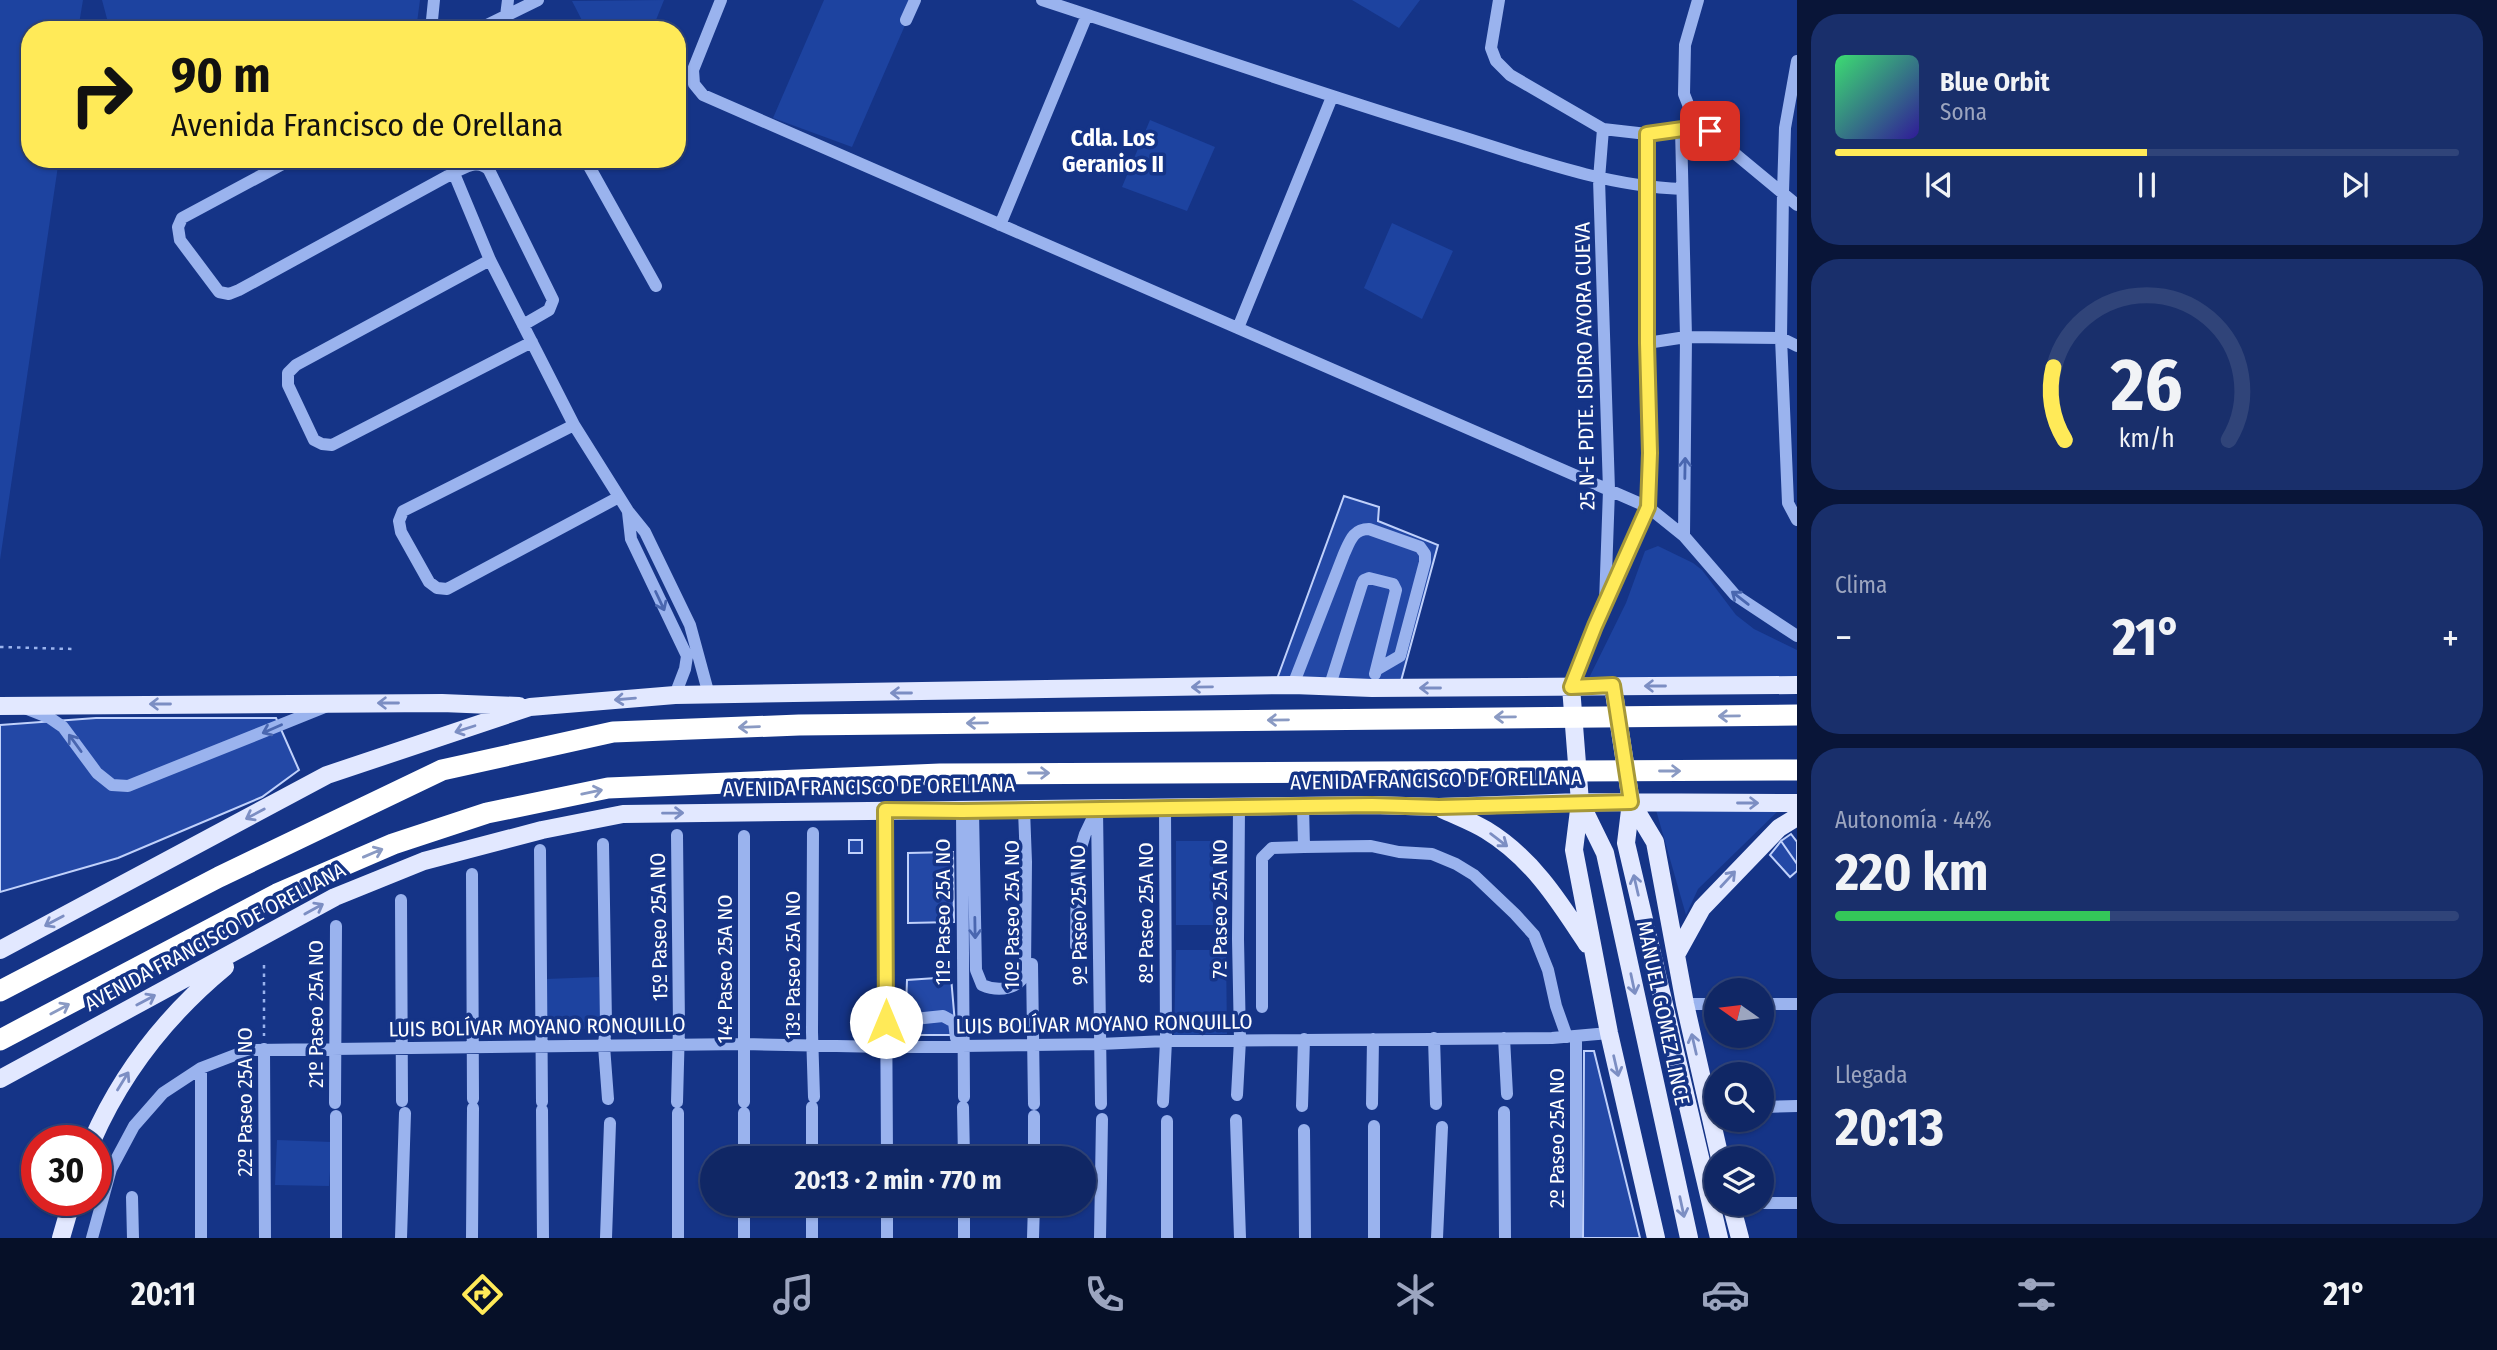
<!DOCTYPE html>
<html lang="es">
<meta charset="utf-8">
<style>
:root{--surface:#102765;--page:#192f6b;--text:#f1f3f6;--muted:#9ca5bf;--line:#304479;--accent:#ffea58}
body{margin:0;font-family:"Fira Sans Condensed",sans-serif;background:var(--page);color:var(--text);height:100vh;display:flex;flex-direction:column;font-size:26px;white-space:nowrap}
*{box-sizing:border-box;margin:0}
p{font-size:23px;color:var(--muted)}
.icon{flex:none;width:38px;height:38px;fill:none;stroke:currentColor;stroke-width:2;stroke-linecap:round;stroke-linejoin:round}
.map{position:relative;flex:1;overflow:hidden}
.drawer{display:flex;flex-direction:column;gap:14px;padding:14px;background:#091538;width:700px}
.drawer>*{flex:none}
.banner{position:absolute;left:21px;top:21px;width:665px;height:147px;border-radius:28px;box-shadow:0 2px 5px #0004,0 0 0 2px var(--line);background:#ffea58;color:#111;overflow:hidden}
.needle{width:46px;rotate:284deg}
.tools{position:absolute;left:1704px;top:978px;display:grid;gap:14px}
.tools a{display:grid;place-items:center;width:70px;height:70px;border-radius:50%;background:var(--surface);box-shadow:0 2px 5px #0004,0 0 0 2px var(--line);font-size:35px}
.speed{position:absolute;left:21px;top:1125px;display:flex;gap:14px;font-size:35px;font-weight:700;text-align:center}
.speed>*{display:grid;place-content:center;width:91px;height:91px;border-radius:50%;background:var(--surface);box-shadow:0 2px 5px #0004,0 0 0 2px var(--line);line-height:1}
.speed .limit{border:10px solid #d22;background:#fff;color:#111}
.pin{position:absolute;display:grid;place-items:center;width:60px;height:60px;color:#fff;margin:-30px;border-radius:14px;box-shadow:0 4px 10px #0006}
.me{position:absolute;width:77px;margin:-38px;rotate:0deg;stroke-linejoin:round;filter:drop-shadow(0 0 5px #0008)}
.turn{display:flex;align-items:center;gap:24px;height:147px;padding:0 35px;font-size:32px}
.turn .icon{width:91px;height:91px;stroke-width:2.5}
.turn b{display:block;font-size:49px;line-height:60px}
.big{font-size:52px;font-weight:700;line-height:1.1}
.drawer .card{flex:1;display:flex;flex-direction:column;justify-content:center;gap:10px;min-width:0;padding:0 24px;border-radius:28px;background:var(--page)}
.drawer .dial{align-items:center;gap:0}
.dial svg{height:182px;overflow:visible;fill:none;stroke:var(--line);stroke-width:7;stroke-linecap:round;text-anchor:middle}
.dial text{fill:var(--text);stroke:none}
.song{display:flex;align-items:center;gap:21px}
.cover{width:84px;height:84px;border-radius:10px;background:linear-gradient(135deg,hsl(140 70% 55%),hsl(250 70% 35%))}
.played{height:7px;border-radius:4px;background:linear-gradient(90deg,var(--accent) 50%,var(--line) 50%)}
.keys{display:flex;justify-content:space-around;direction:ltr}
.heat{display:flex;justify-content:space-between;align-items:center;font-size:38px;direction:ltr}
.charge{height:10px;border-radius:5px;background:linear-gradient(90deg,#34c759 44%,var(--line) 0)}
.trip{position:absolute;left:700px;top:1146px;width:396px;height:70px;border-radius:35px;background:var(--surface);box-shadow:0 2px 5px #0004,0 0 0 2px var(--line);font-weight:700;line-height:70px;text-align:center}
.dock{display:flex;height:112px;justify-content:space-around;align-items:center;background:#061028;color:var(--muted)}
.dock .icon{width:49px;height:49px}
.dock .current{color:var(--accent)}
.dock b{font-size:32px;color:var(--text)}
main{display:flex;flex:1;min-height:0}
.map>svg:first-child{display:block}
</style>
<main>
<div class="map">
<svg width="1797" height="1238" viewBox="0 0 1797 1238">
<rect width="100%" height="100%" fill="#153487"/>
<!-- green -->
<path fill="#1d43a0" d="M 0,0 L 83,0 L 78,30 L 30,30 L 30,159 L 59,159 L 0,560 Z
M 102,0 L 420,0 L 416,30 L 110,30 Z
M 664,0 L 652,30 L 587,30 L 572,1 Z
M 824,0 L 916,0 L 852,147 L 773,118 Z
M 1352,0 L 1420,0 L 1399,28 Z
M 1150,120 L 1215,147 L 1187,211 L 1122,187 Z
M 1392,223 L 1453,251 L 1422,319 L 1364,288 Z
M 1658,546 L 1693,563 L 1702,570 L 1736,615 L 1754,629 L 1797,650 L 1797,678 L 1589,678 L 1626,603 L 1645,551 Z
M 1781,808 L 1698,889 L 1686,915 L 1656,810 Z
M 1176,841 L 1213,841 L 1213,925 L 1176,925 Z
M 1176,950 L 1226,950 L 1227,1034 L 1174,1035 Z
M 599,977 L 601,1028 L 547,1031 L 546,979 Z
M 277,1140 L 332,1142 L 329,1186 L 275,1185 Z"/>
<!-- building -->
<path fill="#2348a6" stroke="#c0d1fb" stroke-width="2" d="M 1344,496 L 1379,507 L 1378,521 L 1438,545 L 1401,681 L 1277,679 Z
M 96,718 L 276,718 L 299,770 L 262,797 L 118,858 L 0,892 L 0,725 Z
M 1791,834 L 1797,842 L 1797,864 L 1781,841 Z
M 849,840 L 862,840 L 862,853 L 849,853 Z
M 1781,841 L 1797,864 L 1797,871 L 1790,877 L 1770,855 Z
M 953,852 L 954,922 L 908,923 L 908,853 Z
M 951,977 L 956,1035 L 905,1035 L 907,980 Z
M 1584,1051 L 1594,1051 L 1640,1238 L 1583,1238 Z"/>
<g fill="none" stroke-linecap="round" stroke-linejoin="round">
<!-- path -->
<path stroke="#9ab3ee" stroke-width="2.5" stroke-dasharray="3.5 5" stroke-linecap="butt" d="M 0,647 L 73,649
M 264,965 L 264,1036"/>
<!-- minor -->
<path stroke="#9ab3ee" stroke-width="12" d="M 508,0 L 506,16 L 514,30
M 721,0 L 693,70 L 694,84 L 703,95 L 1648,507 L 1684,536 L 1735,595 L 1797,636
M 1042,0 C 1180,45 1317,93 1456,135 C 1530,158 1604,186 1682,189
M 1499,0 L 1491,48 L 1496,61 L 1510,75 L 1603,129 L 1647,134 L 1681,128 L 1704,128 L 1797,205
M 906,20 L 915,0
M 431,30 L 434,0
M 477,30 L 538,0
M 1797,61 L 1785,128 L 1783,192 L 1781,338 L 1788,503 L 1797,520
M 1697,127 L 1684,94 L 1685,45 L 1698,0
M 1681,128 L 1686,337 L 1684,536
M 292,159 L 182,218 L 178,227 L 180,240 L 219,292 L 229,294 L 239,290 L 455,172 C 466,167 479,159 489,170 L 553,300 L 549,310 L 523,325
M 448,159 L 490,260 L 574,425 L 628,511 L 645,532 L 690,625 L 709,695
M 585,159 L 656,286
M 1000,225 L 1087,15
M 490,260 L 296,365 L 288,373 L 288,385 L 314,440 L 322,444 L 332,445 L 532,342
M 1238,328 L 1332,97
M 1647,343 L 1686,337 L 1781,338 L 1797,346
M 574,425 L 403,511 L 399,521 L 401,532 L 429,582 L 437,588 L 447,589 L 619,497
M 628,512 L 631,539 L 687,656 L 685,669 L 675,695
M 1608,596 L 1648,507 L 1650,453 L 1647,343 L 1647,134
M 1293,685 L 1344,554 C 1350,541 1353,529 1369,529 L 1420,547 L 1425,554 L 1425,562 L 1400,656 L 1376,670
M 1330,685 L 1362,584 L 1364,580 L 1369,578 L 1393,584 L 1396,590 L 1375,674
M 1571,687 L 1605,603 L 1609,490 L 1599,179 L 1603,129
M 27,709 L 50,718 L 63,727 L 97,773 L 112,785 L 128,786 L 325,707
M 1303,806 L 1304,847 L 1371,846 L 1399,852 L 1432,854 L 1456,864 L 1474,875 L 1515,914 L 1534,935 L 1548,970 L 1556,1006 L 1567,1037
M 885,810 L 887,1158
M 1097,810 L 1101,1104
M 962,811 L 964,1097
M 973,811 L 976,970 L 982,985 C 998,992 1021,990 1025,971 L 1026,862 L 1024,810
M 813,833 L 812,1032 L 814,1097
M 603,844 L 606,1023 L 604,1046 L 608,1099
M 540,850 L 542,1102
M 472,874 L 473,1099
M 401,900 L 402,1101
M 1076,946 L 1077,861 L 1085,834 L 1095,813
M 1032,964 L 1034,1104
M 1685,1004 L 1717,1004
M 1762,1004 L 1797,1004
M 1262,1007 L 1262,858 L 1272,848 L 1304,847
M 886,1022 L 943,1016 L 954,1022 L 956,1038
M 1576,1037 L 1576,1238
M 1434,1038 L 1436,1104
M 1504,1038 L 1507,1094
M 264,1049 L 265,1238
M 1237,1095 L 1240,1040 L 1238,939 L 1239,807
M 677,1102 L 679,1026 L 677,835
M 744,1102 L 744,836
M 1163,1102 L 1166,1041 L 1165,807
M 335,1103 L 336,926
M 1372,1104 L 1373,1039
M 1302,1106 L 1304,1039
M 963,1107 L 964,1158
M 1762,1107 L 1797,1106
M 542,1110 L 543,1238
M 1504,1112 L 1505,1238
M 1236,1120 L 1240,1238
M 1304,1130 L 1305,1238
M 744,1158 L 744,1113
M 812,1158 L 812,1107
M 1034,1158 L 1034,1116
M 132,1197 L 133,1238
M 1762,1203 L 1797,1203
M 887,1204 L 887,1238
M 964,1204 L 964,1238
M 92,1238 L 111,1169 L 134,1126 L 163,1093 L 201,1068 L 248,1050 L 744,1044 L 886,1047 L 1100,1044 L 1166,1041 L 1552,1038 L 1609,1033
M 201,1238 L 201,1068
M 336,1238 L 336,1116
M 401,1238 L 405,1113
M 472,1238 L 473,1108
M 606,1238 L 610,1123
M 678,1238 L 678,1113
M 744,1238 L 744,1204
M 812,1238 L 812,1204
M 1033,1238 L 1034,1204
M 1100,1238 L 1102,1119
M 1167,1238 L 1167,1121
M 1374,1238 L 1374,1126
M 1437,1238 L 1442,1127"/>
<!-- major -->
<path stroke="#e2e8ff" stroke-width="18" d="M 1613,686 L 1631,802 L 1626,843 L 1719,1238
M 1571,687 L 1580,802 L 1574,850 L 1609,1033 L 1656,1238
M 0,706 L 442,703 L 519,706
M 1580,802 L 1605,853 L 1689,1238
M 1631,802 L 1655,842 L 1685,1004 L 1720,1158
M 1442,809 C 1457,816 1473,822 1486,830 C 1532,858 1559,901 1587,944
M 0,950 L 327,775 L 530,707 L 675,695 L 1293,685 L 1372,688 L 1797,685
M 1676,955 L 1702,908 L 1779,828 L 1797,817
M 0,1079 L 335,897 L 424,861 L 542,830 L 623,814 L 1372,805 L 1439,807 L 1580,802 L 1797,803
M 92,1141 C 122,1072 167,1015 225,967
M 1731,1204 L 1740,1238
M 61,1238 L 72,1200"/>
<!-- highway -->
<path stroke="#fff" stroke-width="21" d="M 0,991 L 219,877 L 442,770 L 613,732 L 799,725 L 1797,715
M 0,1040 L 277,894 L 393,844 L 487,813 L 608,788 L 940,774 L 1797,770"/>
</g>
<!-- one-way arrows -->
<defs><path id="oneway-shaft" d="M-6 0H5M1.5-3L5.5 0L1.5 3" fill="none" stroke-width="1.6" stroke-linecap="round" stroke-linejoin="round" transform="scale(1.75)"/></defs>
<g stroke="#4a67b0">
<use href="#oneway-shaft" transform="translate(1685 468) rotate(-89)"/>
<use href="#oneway-shaft" transform="translate(1740 598) rotate(-142)"/>
<use href="#oneway-shaft" transform="translate(660 601) rotate(65)"/>
<use href="#oneway-shaft" transform="translate(272 729) rotate(156)"/>
<use href="#oneway-shaft" transform="translate(75 743) rotate(-126)"/>
<use href="#oneway-shaft" transform="translate(975 928) rotate(89)"/>
</g>
<g stroke="#7c8ec3">
<use href="#oneway-shaft" transform="translate(1655 686) rotate(180)"/>
<use href="#oneway-shaft" transform="translate(1202 687) rotate(179)"/>
<use href="#oneway-shaft" transform="translate(1430 688) rotate(180)"/>
<use href="#oneway-shaft" transform="translate(901 693) rotate(180)"/>
<use href="#oneway-shaft" transform="translate(625 699) rotate(175)"/>
<use href="#oneway-shaft" transform="translate(388 703) rotate(-180)"/>
<use href="#oneway-shaft" transform="translate(160 704) rotate(180)"/>
<use href="#oneway-shaft" transform="translate(465 729) rotate(162)"/>
<use href="#oneway-shaft" transform="translate(1748 803)"/>
<use href="#oneway-shaft" transform="translate(673 813) rotate(-1)"/>
<use href="#oneway-shaft" transform="translate(255 814) rotate(152)"/>
<use href="#oneway-shaft" transform="translate(1499 840) rotate(37)"/>
<use href="#oneway-shaft" transform="translate(1728 879) rotate(-47)"/>
<use href="#oneway-shaft" transform="translate(1636 885) rotate(-103)"/>
<use href="#oneway-shaft" transform="translate(314 909) rotate(-29)"/>
<use href="#oneway-shaft" transform="translate(54 921) rotate(152)"/>
<use href="#oneway-shaft" transform="translate(1633 984) rotate(78)"/>
<use href="#oneway-shaft" transform="translate(146 1000) rotate(-28)"/>
<use href="#oneway-shaft" transform="translate(1694 1044) rotate(-103)"/>
<use href="#oneway-shaft" transform="translate(1616 1066) rotate(77)"/>
<use href="#oneway-shaft" transform="translate(123 1081) rotate(-58)"/>
<use href="#oneway-shaft" transform="translate(1682 1207) rotate(78)"/>
</g>
<g stroke="#8a9ac3">
<use href="#oneway-shaft" transform="translate(1729 716) rotate(179)"/>
<use href="#oneway-shaft" transform="translate(1505 717) rotate(179)"/>
<use href="#oneway-shaft" transform="translate(1278 720) rotate(179)"/>
<use href="#oneway-shaft" transform="translate(977 723) rotate(179)"/>
<use href="#oneway-shaft" transform="translate(749 727) rotate(178)"/>
<use href="#oneway-shaft" transform="translate(1670 771)"/>
<use href="#oneway-shaft" transform="translate(1039 773)"/>
<use href="#oneway-shaft" transform="translate(592 792) rotate(-12)"/>
<use href="#oneway-shaft" transform="translate(373 853) rotate(-23)"/>
<use href="#oneway-shaft" transform="translate(60 1009) rotate(-28)"/>
</g>
<g fill="none" stroke-linecap="round" stroke-linejoin="round">
<!-- route casing -->
<g stroke="#a69839" stroke-width="18">
<path id="route" d="M 886,1022 L 885,810 L 962,811 L 1372,805 L 1439,807 L 1631,802 L 1613,685 L 1571,687 L 1595,626 L 1648,507 L 1650,453 L 1647,343 L 1647,134 L 1697,127 L 1710,131"/>
</g>
<!-- route -->
<use href="#route" stroke="#ffea58" stroke-width="12"/>
</g>
<g text-anchor="middle" stroke-width="7" stroke-linejoin="round" paint-order="stroke">
<!-- street labels -->
<g font-size="21" fill="#fff" stroke="#153487">
<text transform="translate(1585 366) rotate(-91)" y="7">25 N-E PDTE. ISIDRO AYORA CUEVA</text>
<text transform="translate(1436 780) rotate(-1)" y="7">AVENIDA FRANCISCO DE ORELLANA</text>
<text transform="translate(869 787) rotate(-1)" y="7">AVENIDA FRANCISCO DE ORELLANA</text>
<text transform="translate(1220 909) rotate(-90)" y="7">7º Paseo 25A NO</text>
<text transform="translate(943 912) rotate(-90)" y="7">11º Paseo 25A NO</text>
<text transform="translate(1146 913) rotate(-90)" y="7">8º Paseo 25A NO</text>
<text transform="translate(1012 915) rotate(-90)" y="7">10º Paseo 25A NO</text>
<text transform="translate(1079 915) rotate(-91)" y="7">9º Paseo 25A NO</text>
<text transform="translate(659 927) rotate(-91)" y="7">15º Paseo 25A NO</text>
<text transform="translate(215 937) rotate(-28)" y="7">AVENIDA FRANCISCO DE ORELLANA</text>
<text transform="translate(793 965) rotate(-90)" y="7">13º Paseo 25A NO</text>
<text transform="translate(725 969) rotate(-90)" y="7">14º Paseo 25A NO</text>
<text transform="translate(1663 1013) rotate(78)" y="7">MANUEL GOMEZ LINCE</text>
<text transform="translate(316 1014) rotate(-90)" y="7">21º Paseo 25A NO</text>
<text transform="translate(1104 1024) rotate(-1)" y="7">LUIS BOLÍVAR MOYANO RONQUILLO</text>
<text transform="translate(537 1027) rotate(-1)" y="7">LUIS BOLÍVAR MOYANO RONQUILLO</text>
<text transform="translate(245 1102) rotate(-90)" y="7">22º Paseo 25A NO</text>
<text transform="translate(1557 1138) rotate(-90)" y="7">2º Paseo 25A NO</text>
</g>
<!-- neighbourhood labels -->
<g font-size="23" font-weight="bold" fill="#fff" stroke="#153487">
<text x="1113" y="146">Cdla. Los<tspan x="1113" dy="26">Geranios II</tspan></text>
</g>
</g>
</svg>
<div class="tools">
<a><svg class="needle" viewBox="-14 -14 28 28"><path d="M0-13l5 13h-10z" fill="#e53935"/><path d="M0 13l5-13h-10z" fill="#9ca5bf"/></svg></a>
<a><svg class="icon" aria-label="search" viewBox="0 0 24 24"><circle cx="10" cy="10" r="6"/><path d="M15 15l6 6"/></svg></a>
<a><svg class="icon" aria-label="layers" viewBox="0 0 24 24"><path d="M12 4l9 5-9 5-9-5zM3 14l9 5 9-5"/></svg></a>
</div>
<div class="speed"><div class="limit">30</div></div>
<div class="pin" style="left:1710px;top:131px;background:#d93025"><svg class="icon" aria-label="arrive" viewBox="0 0 24 24"><path d="M6 21V4h12l-3 4 3 4H6"/></svg></div>
<svg class="me" style="left:886px;top:1022px" viewBox="-20 -20 40 40"><circle r="19" fill="#fff"/><path d="M0-13L10 11 0 6-10 11z" fill="#ffea58"/></svg>
<div class="trip">20:13 · 2 min · 770 m</div>
<div class="banner">
<div class="turn"><svg class="icon" aria-label="right" viewBox="0 0 24 24"><path d="M7 20v-9h11M14 6l5 5-5 5"/></svg><div><b>90 m</b>Avenida Francisco de Orellana</div></div>
</div>
</div>
<section class="drawer">
<div class="card">
<div class="song"><i class="cover"></i><div><b>Blue Orbit</b><p>Sona</p></div></div>
<div class="played"></div>
<div class="keys"><svg class="icon" aria-label="previous" viewBox="0 0 24 24"><path d="M18 5L8 12l10 7zM5 5v14"/></svg><svg class="icon" aria-label="pause" viewBox="0 0 24 24"><path d="M8 5v14M16 5v14"/></svg><svg class="icon" aria-label="next" viewBox="0 0 24 24"><path d="M6 5l10 7-10 7zM19 5v14"/></svg></div>
</div>
<div class="card dial"><svg viewBox="0 0 100 80">
<path d="M14 69A42 42 0 1 1 86 69"/>
<path d="M14 69A42 42 0 0 1 9 37" stroke="#ffea58"/>
<text x="50" y="56" font-size="32" font-weight="700">26</text>
<text x="50" y="72" font-size="11">km/h</text>
</svg></div>
<div class="card"><p>Clima</p>
<div class="heat"><a>−</a><b class="big">21°</b><a>+</a></div>
</div>
<div class="card"><p>Autonomía · 44%</p><b class="big">220 km</b><div class="charge"></div></div>
<div class="card"><p>Llegada</p><b class="big">20:13</b></div>
</section>
</main>
<nav class="dock">
<b>20:11</b>
<svg class="icon current" aria-label="directions" viewBox="0 0 24 24"><path d="M12 3l9 9-9 9-9-9zM9 14v-3h6M13 9l2 2-2 2"/></svg>
<svg class="icon" aria-label="music" viewBox="0 0 24 24"><path d="M9 18V5l10-2v13"/><circle cx="6" cy="18" r="3"/><circle cx="16" cy="16" r="3"/></svg>
<svg class="icon" aria-label="phone" viewBox="0 0 24 24"><path d="M5 4h4l2 5-3 2q2 4 5 5l2-3 5 2v4C11 20 4 13 5 4z"/></svg>
<svg class="icon" aria-label="climate" viewBox="0 0 24 24"><path d="M12 3v18M4 7l16 10M4 17L20 7"/></svg>
<svg class="icon" aria-label="car" viewBox="0 0 24 24"><path d="M5 17H2v-5l4-1 3-4h7l3 4 3 1v5h-3M9 17h6M6 11h13"/><circle cx="7" cy="17" r="2"/><circle cx="17" cy="17" r="2"/></svg>
<svg class="icon" aria-label="filters" viewBox="0 0 24 24"><path d="M4 7h16M4 17h16"/><circle cx="9" cy="7" r="2"/><circle cx="15" cy="17" r="2"/></svg>
<b>21°</b>
</nav>
